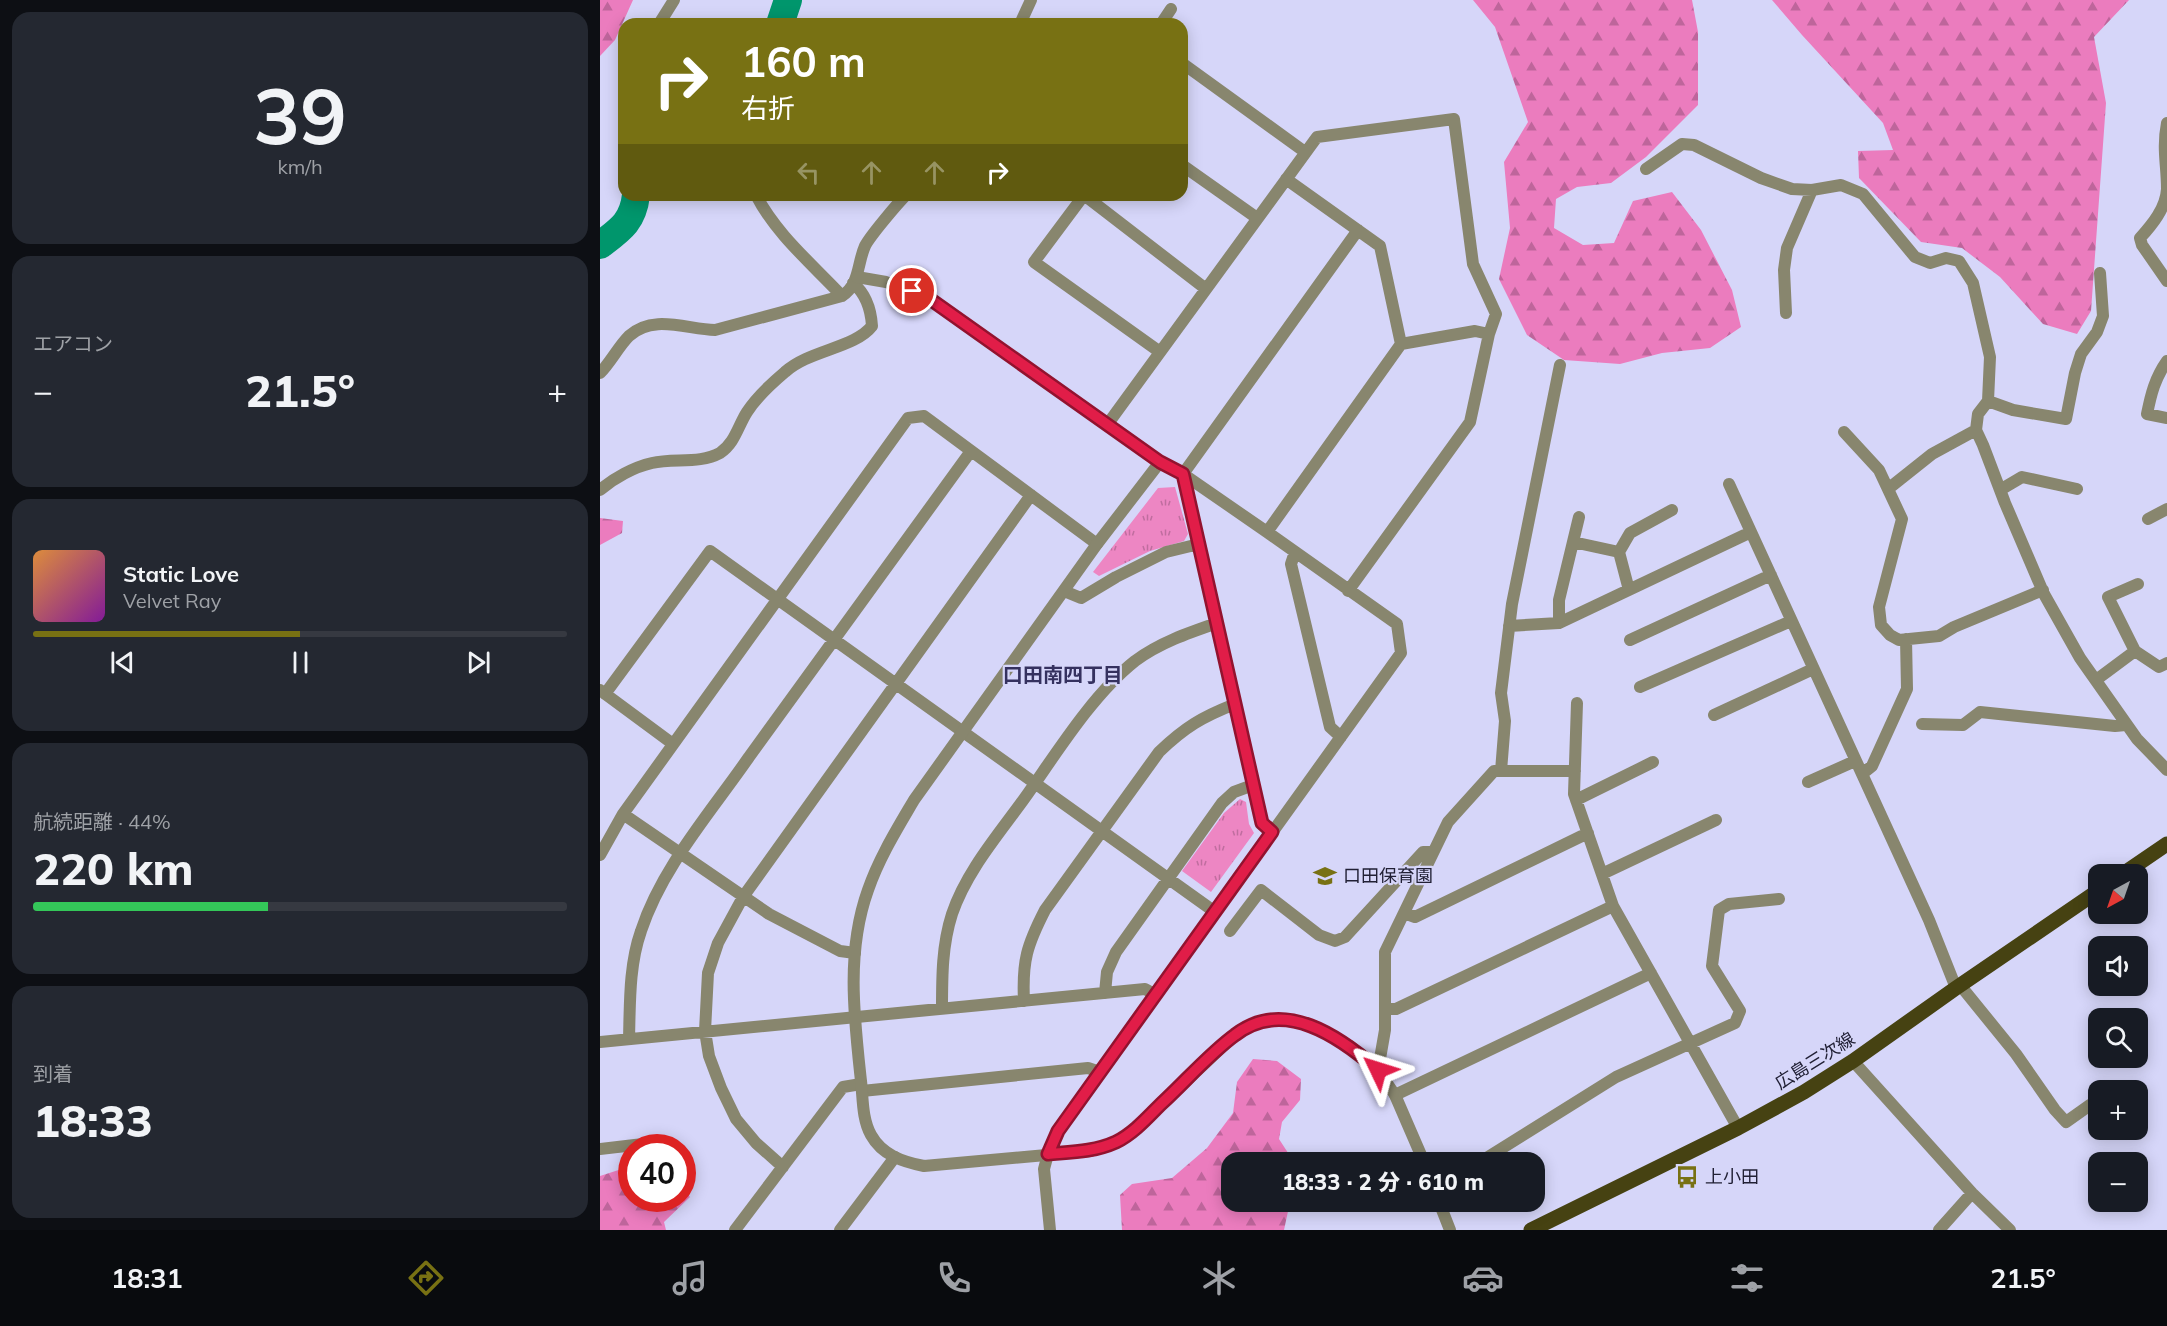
<!DOCTYPE html>
<html lang="ja">
<meta charset="utf-8">
<style>
:root{--surface:#171b24;--page:#242831;--text:#f1f3f6;--muted:#9ea1a6;--line:#363941;--accent:#787113}
body{margin:0;font-family:Mulish,"Noto Sans JP",sans-serif;background:var(--page);color:var(--text);height:100vh;display:flex;flex-direction:column;font-size:22px;white-space:nowrap}
*{box-sizing:border-box;margin:0}
p{font-size:20px;color:var(--muted)}
.icon{flex:none;width:33px;height:33px;fill:none;stroke:currentColor;stroke-width:2;stroke-linecap:round;stroke-linejoin:round}
.map{position:relative;flex:1;overflow:hidden}
.details{display:flex;flex-direction:column;gap:12px;padding:12px;background:#0d0f14;width:600px}
.details>*{flex:none}
.hud{position:absolute;left:18px;top:18px;width:570px;height:183px;border-radius:18px;box-shadow:0 3px 15px #0003;background:#787113;color:#fff;overflow:hidden}
.needle{width:39px;rotate:220deg}
.buttons{position:absolute;left:1488px;top:864px;display:grid;gap:12px}
.buttons a{display:grid;place-items:center;width:60px;height:60px;border-radius:12px;background:var(--surface);box-shadow:0 3px 15px #0003;font-size:30px}
.speed{position:absolute;left:18px;top:1134px;display:flex;gap:12px;font-size:30px;font-weight:700;text-align:center}
.speed>*{display:grid;place-content:center;width:78px;height:78px;border-radius:50%;background:var(--surface);box-shadow:0 3px 15px #0003;line-height:1}
.speed .limit{border:9px solid #d22;background:#fff;color:#111}
.pin{position:absolute;display:grid;place-items:center;width:51px;height:51px;color:#fff;margin:-26px;border:3px solid #fff;border-radius:50%;box-shadow:0 2px 6px #0007}
.me{position:absolute;width:66px;margin:-33px;rotate:311deg;stroke-linejoin:round;filter:drop-shadow(0 0 4px #0008)}
.turn{display:flex;align-items:center;gap:21px;height:126px;padding:0 24px;font-size:27px}
.turn .icon{width:78px;height:78px;stroke-width:2.5}
.turn b{display:block;font-size:42px;line-height:51px}
.lanes{display:flex;align-items:center;height:57px;padding:0 24px;background:#0003;justify-content:center;gap:30px;direction:ltr}
.lanes .off{opacity:.35}
.big{font-size:45px;font-weight:800;line-height:1.1}
.details .card{flex:1;display:flex;flex-direction:column;justify-content:center;gap:9px;min-width:0;padding:0 21px;border-radius:18px;background:var(--page)}
.details .dial{align-items:center;gap:0}
.dial b{font-size:78px;line-height:1}
.song{display:flex;align-items:center;gap:18px}
.cover{width:72px;height:72px;border-radius:9px;background:linear-gradient(135deg,hsl(30 70% 55%),hsl(290 70% 35%))}
.played{height:6px;border-radius:3px;background:linear-gradient(90deg,var(--accent) 50%,var(--line) 50%)}
.keys{display:flex;justify-content:space-around;direction:ltr}
.heat{display:flex;justify-content:space-between;align-items:center;font-size:33px;direction:ltr}
.charge{height:9px;border-radius:4px;background:linear-gradient(90deg,#34c759 44%,var(--line) 0)}
.trip{position:absolute;left:621px;top:1152px;width:324px;height:60px;border-radius:18px;background:var(--surface);box-shadow:0 3px 15px #0003;font-weight:800;line-height:60px;text-align:center}
.tabs{display:flex;height:96px;justify-content:space-around;align-items:center;background:#090b0e;color:var(--muted)}
.tabs .icon{width:42px;height:42px}
.tabs .active{color:var(--accent)}
.tabs b{font-size:27px;color:var(--text)}
main{display:flex;flex:1;min-height:0}
.map>svg:first-child{display:block}
</style>
<main>
<section class="details">
<div class="card dial"><b>39</b><p>km/h</p></div>
<div class="card"><p>エアコン</p>
<div class="heat"><a>−</a><b class="big">21.5°</b><a>+</a></div>
</div>
<div class="card">
<div class="song"><i class="cover"></i><div><b>Static Love</b><p>Velvet Ray</p></div></div>
<div class="played"></div>
<div class="keys"><svg class="icon" aria-label="previous" viewBox="0 0 24 24"><path d="M18 5L8 12l10 7zM5 5v14"/></svg><svg class="icon" aria-label="pause" viewBox="0 0 24 24"><path d="M8 5v14M16 5v14"/></svg><svg class="icon" aria-label="next" viewBox="0 0 24 24"><path d="M6 5l10 7-10 7zM19 5v14"/></svg></div>
</div>
<div class="card"><p>航続距離 · 44%</p><b class="big">220 km</b><div class="charge"></div></div>
<div class="card"><p>到着</p><b class="big">18:33</b></div>
</section>
<div class="map">
<svg width="1567" height="1230" viewBox="0 0 1567 1230">
<defs>
<pattern id="forest-firs" width="22" height="20" patternUnits="userSpaceOnUse" patternTransform="scale(1.5)"><rect width="22" height="20" fill="#eb7cbe"/><path d="M5 1l3.5 6h-7zM16 11l3.5 6h-7z" fill="#be659b"/></pattern>
<pattern id="park-tufts" width="24" height="20" patternUnits="userSpaceOnUse" patternTransform="scale(1.5)"><rect width="24" height="20" fill="#ed86c3"/><path d="M3 7l-1-3M5 7V3M7 7l1-3M15 17l-1-3M17 17v-4M19 17l1-3" fill="none" stroke="#c06d9f"/></pattern>
</defs>
<rect width="100%" height="100%" fill="#d6d6f9"/>
<!-- forest -->
<path fill="url(#forest-firs)" d="M 0,0 L 33,0 L 15,40 L 0,56 Z
M 873,0 L 1092,0 L 1098,32 L 1098,105 L 1046,157 L 1011,183 L 977,187 L 956,199 L 954,228 L 983,245 L 1014,243 L 1033,201 L 1072,192 L 1101,230 L 1132,290 L 1141,327 L 1110,348 L 1062,353 L 1020,364 L 964,360 L 927,335 L 899,279 L 910,228 L 904,162 L 928,122 L 895,27 Z
M 1172,0 L 1529,0 L 1494,37 L 1506,103 L 1491,311 L 1477,334 L 1443,324 L 1400,277 L 1362,248 L 1321,242 L 1259,178 L 1258,151 L 1293,150 L 1283,123 L 1202,35 Z
M 0,518 L 23,521 L 22,533 L 0,545 Z
M 653,1059 L 677,1061 L 701,1079 L 700,1100 L 682,1122 L 679,1139 L 692,1159 L 692,1162 L 632,1162 L 632,1202 L 690,1202 L 684,1230 L 522,1230 L 520,1195 L 532,1184 L 572,1178 L 607,1148 L 633,1113 L 637,1082 Z
M 31,1166 L 32,1198 L 82,1198 L 83,1189 L 90,1197 L 64,1222 L 66,1230 L 0,1230 L 0,1176 Z"/>
<!-- park -->
<path fill="url(#park-tufts)" d="M 575,487 L 588,534 L 584,541 L 550,551 L 499,576 L 493,572 L 558,488 Z
M 640,799 L 646,802 L 649,824 L 654,833 L 611,892 L 582,871 L 624,813 Z"/>
<g fill="none" stroke-linecap="round" stroke-linejoin="round">
<!-- river -->
<path stroke="#00966c" stroke-width="28" d="M 180,24 L 188,0
M 0,245 C 20,230 33,222 36,195"/>
<!-- minor -->
<path stroke="#88866e" stroke-width="12" d="M 59,24 L 74,0
M 420,24 L 431,0
M 561,24 L 571,9
M 582,63 L 705,152
M 1567,123 C 1562,149 1567,165 1567,189 C 1566,208 1552,225 1540,238 L 1542,245 L 1567,281
M 582,165 L 657,218
M 1046,169 L 1082,144 L 1094,145 L 1161,178 L 1192,189 L 1212,190 L 1241,185 L 1263,194 L 1315,257 L 1330,263 L 1346,258 L 1359,261 L 1373,283 L 1390,357 L 1388,401 L 1378,414 L 1376,430 L 1383,445 L 1405,503 L 1444,594 L 1480,658 L 1537,739 L 1567,770
M 156,195 C 176,234 212,264 242,296
M 484,195 L 434,262 L 560,352
M 484,195 L 606,289
M 1186,313 L 1184,270 L 1187,248 L 1212,190
M 801,344 L 875,331 L 889,334
M 1567,361 C 1555,378 1551,394 1547,414 L 1567,418
M 0,373 C 11,362 18,347 29,336 C 53,314 86,329 115,330 L 242,296 C 260,284 257,264 265,246 C 270,236 298,203 306,195
M 1388,401 L 1413,410 L 1466,419 L 1475,373 L 1481,354 L 1497,332 L 1503,316 L 1500,273
M 507,425 L 717,137 L 854,119 L 873,264 L 896,314 L 889,334 L 870,422 L 748,591
M 1244,432 L 1279,470 L 1302,519 L 1279,607 L 1281,625 L 1290,635 L 1299,640 L 1339,636 L 1354,627 L 1443,590
M 1129,484 L 1329,920 L 1356,988
M 1288,489 L 1332,454 L 1376,430
M 0,490 C 14,478 34,467 52,463 C 74,458 100,464 120,453 C 135,443 138,426 147,412 C 156,398 172,383 185,372 C 209,350 255,348 272,326 C 271,310 266,294 253,283
M 1400,490 L 1422,477 L 1477,489
M 1548,519 L 1567,509
M 667,532 L 801,344 L 780,246 L 686,179
M 973,542 L 1019,552
M 695,552 L 691,564 L 730,727 L 741,737
M 1538,584 L 1508,597 L 1535,651 L 1559,667 L 1567,663
M 1029,590 L 1019,552 L 1030,533 L 1072,510
M 464,591 L 481,598 L 516,577 L 566,552 L 599,544
M 959,623 L 959,600 L 979,517
M 909,626 L 959,623 L 1151,532
M 1030,640 L 1171,575
M 1496,680 L 1535,651
M 1040,687 L 1191,621
M 0,690 L 73,744
M 5,694 L 110,551 L 615,912
M 977,703 L 974,794 L 1013,906 L 1138,1128
M 1114,715 L 1213,669
M 1322,724 L 1363,725 L 1380,712 L 1515,726 L 1526,725
M 901,771 L 905,721 L 901,693 L 912,604 L 960,365
M 1262,774 L 1272,766 L 1307,689 L 1306,639
M 1208,782 L 1255,761
M 976,800 L 1053,762
M 23,814 L 169,914 L 240,951 L 255,953
M 672,832 L 662,823 L 583,474 L 758,230
M 0,855 L 23,814 L 308,418 L 324,416 L 497,544
M 1002,874 L 1116,820
M 804,913 L 815,917 L 988,833
M 630,931 L 661,890 L 719,935 L 735,941 L 745,937 L 823,852 L 833,852
M 1360,985 L 1416,1054 L 1455,1110 L 1466,1122 L 1490,1105 L 1498,1113
M 505,993 L 507,972 L 516,952 L 622,803 L 634,792 L 653,785
M 424,1001 C 422,961 427,945 445,910 L 559,752 C 585,727 602,717 635,704
M 342,1009 C 342,977 342,945 352,914 C 366,872 398,835 424,799 C 456,754 492,695 535,661 C 559,643 588,633 617,623
M 785,1009 L 796,1009 L 1013,906
M 29,1039 C 30,1003 29,965 41,931 C 62,867 111,812 149,757 C 222,655 296,553 371,451
M 0,1042 L 545,989 L 556,995
M 1253,1061 L 1372,1193 L 1410,1230
M 778,1070 L 785,1030 L 785,952 L 848,822 L 894,771 L 975,771
M 262,1091 L 488,1068 L 500,1072
M 795,1095 L 1051,973
M 0,1149 L 60,1142
M 880,1162 L 1016,1077 L 1135,1023 L 1140,1011 L 1112,966 L 1119,910 L 1129,904 L 1179,899
M 183,1167 L 156,1143 L 136,1119 L 121,1088 L 109,1056 L 105,1031 L 108,973 L 118,943 L 143,897 L 431,495
M 135,1230 L 243,1087 L 261,1084
M 240,1230 L 295,1157
M 450,1230 L 444,1169 L 448,1154 L 458,1131 L 801,653 L 797,624 L 667,532 L 583,474 L 560,462
M 1339,1230 L 1372,1193"/>
<!-- tertiary -->
<path stroke="#88866e" stroke-width="12" d="M 257,277 L 286,282 L 330,299 L 560,462 L 497,544 L 314,800 C 297,829 279,858 268,890 C 246,951 254,1017 261,1081 C 263,1098 262,1119 271,1135 C 282,1155 303,1162 324,1166 L 490,1151 L 517,1142 L 540,1125 L 636,1034 L 658,1022 L 683,1019 L 714,1026 L 750,1046 L 778,1070 L 795,1095 L 824,1162
M 839,1202 L 850,1230"/>
<!-- primary -->
<path stroke="#464212" stroke-width="15" d="M 1523,874 L 1567,844
M 931,1230 L 1138,1128 L 1204,1092 L 1253,1061 L 1356,988 L 1498,891"/>
</g>
<g fill="none" stroke-linecap="round" stroke-linejoin="round">
<!-- route casing -->
<g stroke="#92132f" stroke-width="15">
<path id="route" d="M 312,291 L 330,299 L 560,462 L 583,474 L 662,823 L 672,832 L 458,1131 L 448,1154 C 471,1152 494,1152 516,1142 C 533,1134 548,1117 561,1104 C 584,1083 610,1053 635,1035 C 684,997 740,1037 778,1070"/>
</g>
<!-- route -->
<use href="#route" stroke="#e11d48" stroke-width="10"/>
</g>
<!-- icons -->
<defs>
<g id="school-bare" transform="scale(1.8)"><path d="M0-5L7-2L0 1L-7-2ZM-4 1L0 2.5L4 1V4Q0 6-4 4Z" fill="#787113" stroke="#d6d6f9" stroke-width="2.5" paint-order="stroke"/></g>
<g id="bus-bare" transform="scale(1.8)"><path d="M-5-6H5V4H4V6H2V4H-2V6H-4V4H-5ZM-3.5-4V0h7V-4ZM-3.5 1.2v1.5H-2V1.2ZM2 1.2v1.5H3.5V1.2Z" fill="#787113" stroke="#d6d6f9" stroke-width="2.5" paint-order="stroke"/></g>
</defs>
<g fill-rule="evenodd">
<use href="#school-bare" x="725" y="876"/>
<use href="#bus-bare" x="1087" y="1177"/>
</g>
<g text-anchor="middle" stroke-width="4.5" stroke-linejoin="round" paint-order="stroke">
<!-- poi labels -->
<g font-size="18" fill="#212035" stroke="#d6d6f9" text-anchor="start">
<text x="743" y="882">口田保育園</text>
<text x="1105" y="1183">上小田</text>
</g>
<!-- street labels -->
<g font-size="18" fill="#212035" stroke="#d6d6f9">
<text transform="translate(1215 1061) rotate(-32)" y="6">広島三次線</text>
</g>
<!-- neighbourhood labels -->
<g font-size="20" font-weight="bold" fill="#35315f" stroke="#d6d6f9">
<text x="463" y="682">口田南四丁目</text>
</g>
</g>
</svg>
<div class="buttons">
<a><svg class="needle" viewBox="-14 -14 28 28"><path d="M0-13l5 13h-10z" fill="#e53935"/><path d="M0 13l5-13h-10z" fill="#9ea1a6"/></svg></a>
<a><svg class="icon" aria-label="sound" viewBox="0 0 24 24"><path d="M4 9h4l5-4v14l-5-4H4zM17 9q2 3 0 6"/></svg></a>
<a><svg class="icon" aria-label="search" viewBox="0 0 24 24"><circle cx="10" cy="10" r="6"/><path d="M15 15l6 6"/></svg></a>
<a>+</a>
<a>−</a>
</div>
<div class="speed"><div class="limit">40</div></div>
<div class="pin" style="left:312px;top:291px;background:#d93025"><svg class="icon" aria-label="arrive" viewBox="0 0 24 24"><path d="M6 21V4h12l-3 4 3 4H6"/></svg></div>
<svg class="me" style="left:778px;top:1070px" viewBox="-20 -20 40 40"><path d="M0-17L14 15 0 8-14 15z" fill="#e11d48" stroke="#fff" stroke-width="4"/></svg>
<div class="trip">18:33 · 2 分 · 610 m</div>
<div class="hud">
<div class="turn"><svg class="icon" aria-label="right" viewBox="0 0 24 24"><path d="M7 20v-9h11M14 6l5 5-5 5"/></svg><div><b>160 m</b>右折</div></div>
<div class="lanes"><svg class="icon off" aria-label="left" viewBox="0 0 24 24"><path d="M17 20v-9H6M10 6l-5 5 5 5"/></svg><svg class="icon off" aria-label="ahead" viewBox="0 0 24 24"><path d="M12 20V5M6 11l6-6 6 6"/></svg><svg class="icon off" aria-label="ahead" viewBox="0 0 24 24"><path d="M12 20V5M6 11l6-6 6 6"/></svg><svg class="icon" aria-label="right" viewBox="0 0 24 24"><path d="M7 20v-9h11M14 6l5 5-5 5"/></svg></div>
</div>
</div>
</main>
<nav class="tabs">
<b>18:31</b>
<svg class="icon active" aria-label="directions" viewBox="0 0 24 24"><path d="M12 3l9 9-9 9-9-9zM9 14v-3h6M13 9l2 2-2 2"/></svg>
<svg class="icon" aria-label="music" viewBox="0 0 24 24"><path d="M9 18V5l10-2v13"/><circle cx="6" cy="18" r="3"/><circle cx="16" cy="16" r="3"/></svg>
<svg class="icon" aria-label="phone" viewBox="0 0 24 24"><path d="M5 4h4l2 5-3 2q2 4 5 5l2-3 5 2v4C11 20 4 13 5 4z"/></svg>
<svg class="icon" aria-label="climate" viewBox="0 0 24 24"><path d="M12 3v18M4 7l16 10M4 17L20 7"/></svg>
<svg class="icon" aria-label="car" viewBox="0 0 24 24"><path d="M5 17H2v-5l4-1 3-4h7l3 4 3 1v5h-3M9 17h6M6 11h13"/><circle cx="7" cy="17" r="2"/><circle cx="17" cy="17" r="2"/></svg>
<svg class="icon" aria-label="filters" viewBox="0 0 24 24"><path d="M4 7h16M4 17h16"/><circle cx="9" cy="7" r="2"/><circle cx="15" cy="17" r="2"/></svg>
<b>21.5°</b>
</nav>
